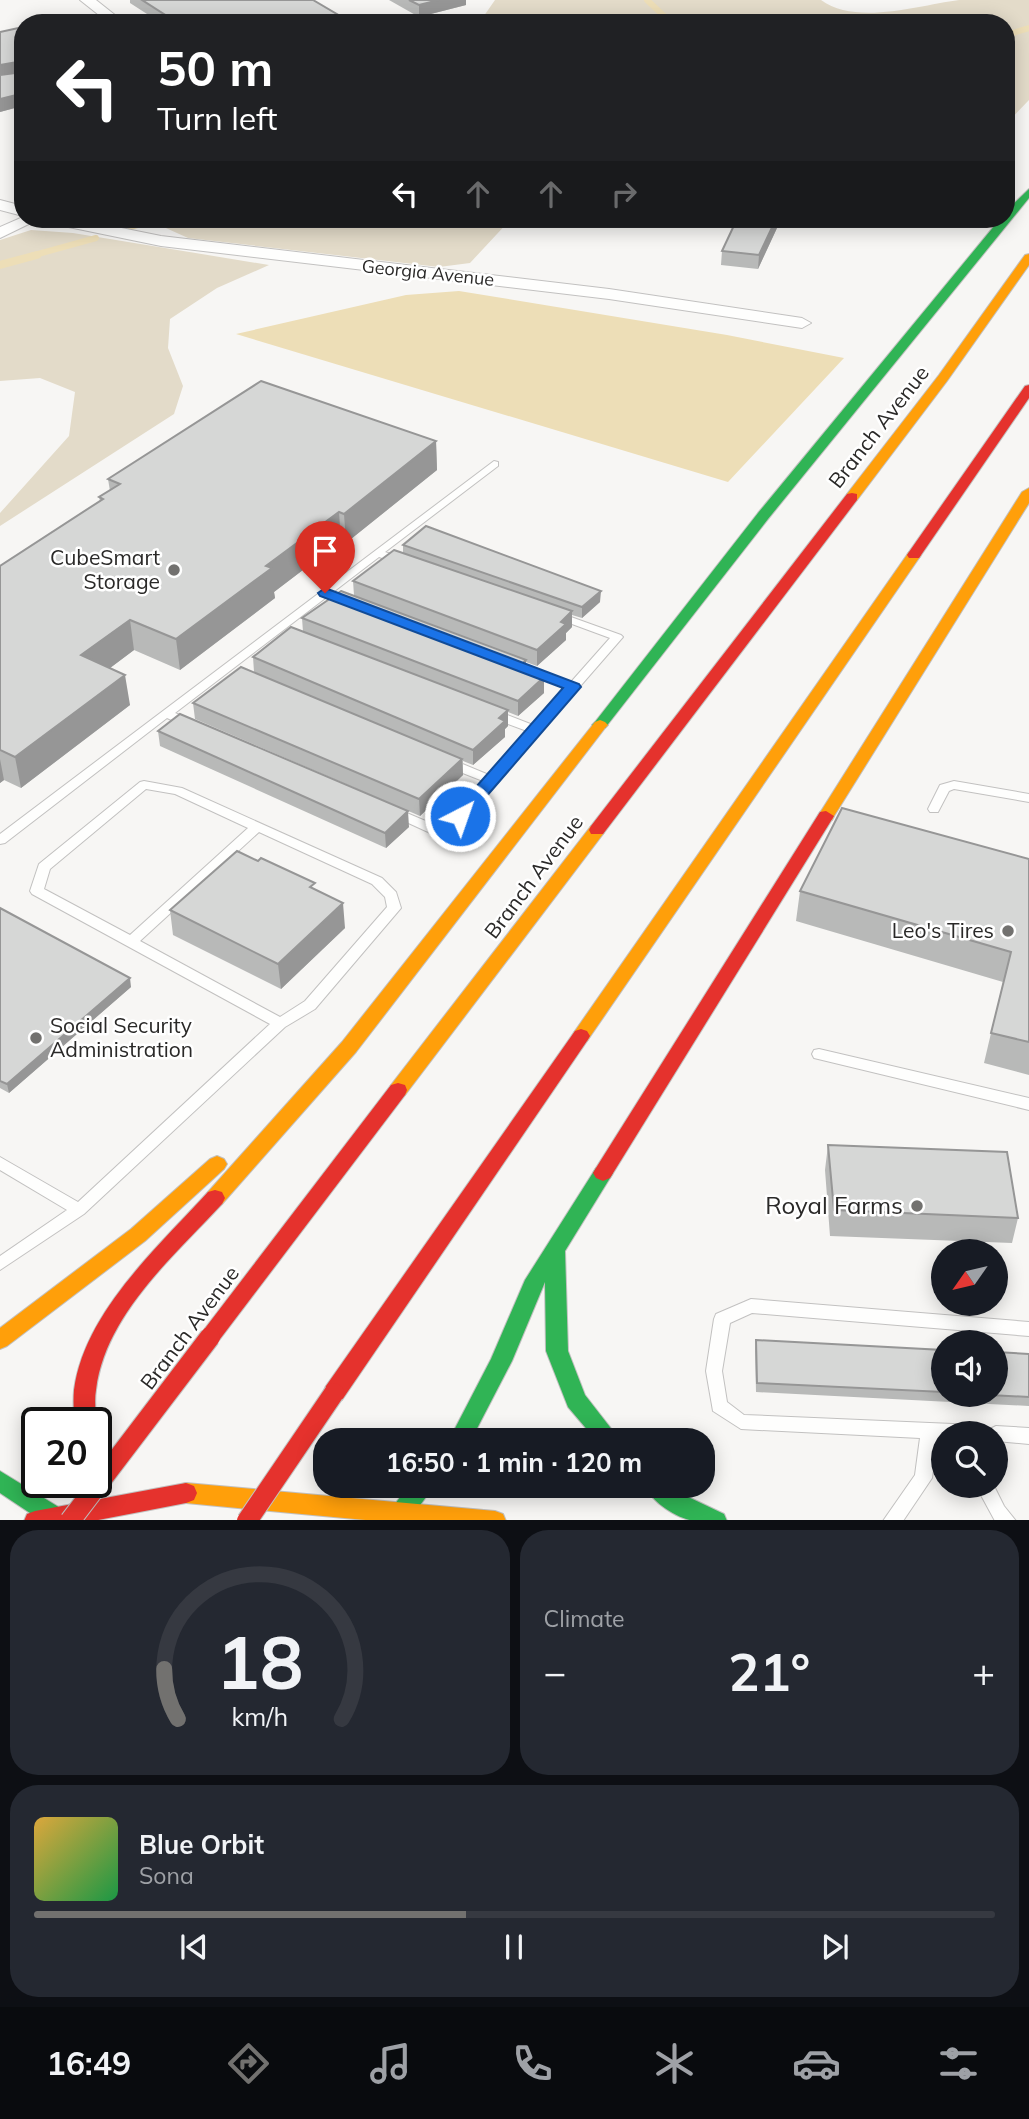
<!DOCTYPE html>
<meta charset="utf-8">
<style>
:root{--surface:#171b24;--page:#242831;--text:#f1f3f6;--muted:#9ea1a6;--line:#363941;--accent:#72716f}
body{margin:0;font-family:Mulish,sans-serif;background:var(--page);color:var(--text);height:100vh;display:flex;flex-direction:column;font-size:26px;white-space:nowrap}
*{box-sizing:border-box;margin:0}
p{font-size:23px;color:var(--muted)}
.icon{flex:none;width:38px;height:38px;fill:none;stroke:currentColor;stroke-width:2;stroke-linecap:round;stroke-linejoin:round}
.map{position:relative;height:1520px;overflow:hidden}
.drawer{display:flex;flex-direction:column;gap:10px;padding:10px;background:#0d0f14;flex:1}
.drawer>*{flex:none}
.banner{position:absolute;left:14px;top:14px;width:1001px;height:214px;border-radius:28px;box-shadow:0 4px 18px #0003;background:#202124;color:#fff;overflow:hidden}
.needle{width:46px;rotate:236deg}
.controls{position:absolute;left:931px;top:1239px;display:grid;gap:14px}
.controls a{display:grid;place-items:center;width:77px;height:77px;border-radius:50%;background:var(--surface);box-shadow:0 4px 18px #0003;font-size:35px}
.speed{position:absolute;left:21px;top:1407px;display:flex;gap:14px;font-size:35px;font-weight:700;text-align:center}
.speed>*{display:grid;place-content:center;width:91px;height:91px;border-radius:50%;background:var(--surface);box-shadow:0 4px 18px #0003;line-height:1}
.speed .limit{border:4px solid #111;border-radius:10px;background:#fff;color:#111}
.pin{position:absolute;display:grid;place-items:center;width:60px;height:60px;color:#fff;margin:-72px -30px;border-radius:50% 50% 50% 0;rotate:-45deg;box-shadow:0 0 7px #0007}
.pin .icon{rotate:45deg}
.me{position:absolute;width:77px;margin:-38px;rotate:41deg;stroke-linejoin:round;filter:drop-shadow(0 0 5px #0008)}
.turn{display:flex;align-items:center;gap:24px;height:147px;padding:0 28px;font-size:32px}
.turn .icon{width:91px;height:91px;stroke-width:2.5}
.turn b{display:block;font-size:49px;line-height:60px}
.lanes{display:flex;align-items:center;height:66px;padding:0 28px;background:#0003;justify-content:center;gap:35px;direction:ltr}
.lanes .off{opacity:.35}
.big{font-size:52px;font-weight:700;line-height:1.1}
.drawer .card{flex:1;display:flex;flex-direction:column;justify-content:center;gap:10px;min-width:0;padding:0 24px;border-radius:28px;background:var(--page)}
.drawer .dial{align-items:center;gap:0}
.dial svg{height:182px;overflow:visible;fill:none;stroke:var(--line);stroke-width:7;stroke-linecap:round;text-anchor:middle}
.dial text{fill:var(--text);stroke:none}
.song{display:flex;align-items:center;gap:21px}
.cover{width:84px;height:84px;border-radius:10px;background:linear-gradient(135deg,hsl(40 70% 55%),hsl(140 70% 35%))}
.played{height:7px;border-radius:4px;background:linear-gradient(90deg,var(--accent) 45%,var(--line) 45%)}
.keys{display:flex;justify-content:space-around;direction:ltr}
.heat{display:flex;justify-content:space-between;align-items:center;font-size:38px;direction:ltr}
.drawer .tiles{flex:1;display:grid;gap:10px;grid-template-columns:1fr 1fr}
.card:last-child{grid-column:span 2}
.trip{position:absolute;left:313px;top:1428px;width:402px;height:70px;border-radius:28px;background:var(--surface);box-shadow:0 4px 18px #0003;font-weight:700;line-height:70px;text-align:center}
.menu{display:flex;height:112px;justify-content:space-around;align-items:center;background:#090b0e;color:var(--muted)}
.menu .icon{width:49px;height:49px}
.menu .on{color:var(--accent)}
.menu b{font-size:32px;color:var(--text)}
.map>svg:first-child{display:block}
</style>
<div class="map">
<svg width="1029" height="1521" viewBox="0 0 1029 1521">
<rect width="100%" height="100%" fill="#f7f6f4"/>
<!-- green -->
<path fill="#e3dbc9" d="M 495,0 L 821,0 C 856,26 920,5 959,0 C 981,0 1006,0 1029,0 L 1029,100 L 1006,124 L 1006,23 L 479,23 Z
M 146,219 L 511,219 L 470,263 L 439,267 L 188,238 Z
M 31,230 L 73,233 L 269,265 L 217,288 L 170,319 L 168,348 L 183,386 L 174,414 L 0,526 L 0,513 L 69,436 L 75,392 L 40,378 L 0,381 L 0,240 Z"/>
<!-- water -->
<path fill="#eddeb7" d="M 459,291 L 727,335 L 844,358 L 728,482 L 236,334 L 406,295 Z"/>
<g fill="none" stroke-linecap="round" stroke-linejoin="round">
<!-- stream-far1 -->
<path stroke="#eddeb7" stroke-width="6" d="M 647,0 L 664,16 L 679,23
M 1006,35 L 1029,28
M 130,227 L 159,219
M 31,256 L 96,238"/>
<!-- stream -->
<path stroke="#eddeb7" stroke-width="8" d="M 0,265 L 37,255"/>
<!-- lane casing -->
<g stroke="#c2c1c0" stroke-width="2">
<path id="lane" d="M 494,461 L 498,462 L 498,466 L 385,552 L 405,559 L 406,561 L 405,563 L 401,564 L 379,557 L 175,713 L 193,720 L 195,723 L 193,726 L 185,726 L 167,718 L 5,843 L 0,844 L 0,834 Z
M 557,612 L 621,635 L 623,637 L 449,837 L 439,837 L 391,815 L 389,812 L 395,808 L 442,828 L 483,781 L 445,766 L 443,763 L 445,760 L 453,760 L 489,775 L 527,731 L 489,717 L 487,714 L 489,711 L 497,711 L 533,725 L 566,688 L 507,665 L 505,663 L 507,661 L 515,661 L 571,682 L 610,638 L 553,617 L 551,615 Z
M 144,781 L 182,788 L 382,878 L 396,892 L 401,908 L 315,1009 L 285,1027 L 84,1214 L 0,1270 L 0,1256 L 67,1210 L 0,1170 L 0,1157 L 78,1202 L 270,1024 L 32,894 L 30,891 L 39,864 L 140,782 ZM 146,789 L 175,794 L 248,828 L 130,935 L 44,889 L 50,869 ZM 259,832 L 372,884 L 385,897 L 387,907 L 305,1001 L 280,1017 L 140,941 Z
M 954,781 L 1029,794 L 1029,802 L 954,789 L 949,791 L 938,812 L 930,812 L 928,809 L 940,785 Z
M 819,1049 L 1029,1098 L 1029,1110 L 814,1058 L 812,1054 L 814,1050 Z
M 751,1299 L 1029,1322 L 1029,1336 L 752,1313 L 730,1323 L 722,1371 L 727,1402 L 744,1415 L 976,1425 L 982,1428 L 984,1433 L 943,1433 L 943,1439 L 937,1439 L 932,1478 L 903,1521 L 883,1521 L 915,1475 L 920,1438 L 741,1429 L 713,1411 L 706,1371 L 714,1319 L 716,1314 Z
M 996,1426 L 1029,1428 L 1029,1444 L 996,1441 L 996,1433 L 988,1433 L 990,1429 Z
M 976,1486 L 994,1486 L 1004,1506 L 1016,1521 L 995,1521 Z"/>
</g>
<!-- street casing -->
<g stroke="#c2c1c0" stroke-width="2">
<path id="street" d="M 80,0 L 96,0 L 125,23 L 109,23 Z
M 0,200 L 23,206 L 23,216 L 0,210 Z
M 23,217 L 39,219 L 0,238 L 0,227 Z
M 46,219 L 77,219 L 161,236 L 609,289 L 802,318 L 811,323 L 802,328 L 609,299 L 161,246 L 54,224 Z"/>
</g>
<!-- fast casing -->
<g stroke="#c2c1c0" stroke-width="2">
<path id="fast" d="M 1029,189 L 1029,198 L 768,519 L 605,728 L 595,728 L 592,725 L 595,722 L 758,513 L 1000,219 L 1006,219 L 1006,211 Z
M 603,1165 L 610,1168 L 613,1173 L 565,1251 L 568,1351 L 585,1395 L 620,1440 L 596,1440 L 568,1407 L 546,1351 L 545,1282 L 512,1361 L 471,1440 L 449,1440 L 491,1359 L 525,1280 L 596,1168 Z
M 0,1471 L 70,1514 L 73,1521 L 42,1521 L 0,1493 Z
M 409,1486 L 434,1486 L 410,1519 L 374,1521 L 377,1514 L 394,1505 Z
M 645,1486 L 672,1486 L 682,1494 L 724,1514 L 727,1521 C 716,1521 704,1521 694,1521 C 676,1518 652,1502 645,1486 Z"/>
</g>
<!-- slow casing -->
<g stroke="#c2c1c0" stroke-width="2">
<path id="slow" d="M 1029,254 L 1029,265 L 947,381 L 857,500 L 847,500 L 847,494 L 939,375 L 1025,255 Z
M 1029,488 L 1029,503 L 834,816 L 832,820 L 820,820 L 818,816 L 1022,492 Z
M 914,551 L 921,555 L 587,1041 L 575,1041 L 572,1036 L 575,1031 L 909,552 Z
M 600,720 L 605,722 L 608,725 L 605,728 L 356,1052 L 222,1204 L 215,1206 L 208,1204 L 205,1198 L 208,1192 L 342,1042 L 595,722 Z
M 597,825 L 605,830 L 603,834 L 405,1095 L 398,1097 L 391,1095 L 389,1090 L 391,1085 L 591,826 Z
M 217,1156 L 224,1159 L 227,1164 L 224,1169 L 145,1241 L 7,1346 L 0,1349 L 0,1328 L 131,1229 L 210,1159 Z
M 186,1483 L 495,1511 L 503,1514 L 506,1521 L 376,1521 L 186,1503 L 178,1500 L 175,1493 L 178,1486 Z"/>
</g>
<!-- jam casing -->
<g stroke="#c2c1c0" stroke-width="2">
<path id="jam" d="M 1029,385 L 1029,398 L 919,558 L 909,558 L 907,555 L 909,552 L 1025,386 Z
M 852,493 L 857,494 L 857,500 L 603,834 L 591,834 L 589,830 L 591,826 L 847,494 Z
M 826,811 L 834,816 L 610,1178 L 603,1181 L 596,1178 L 593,1173 L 596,1168 L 820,812 Z
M 581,1029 L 587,1031 L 590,1036 L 587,1041 L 342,1400 L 334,1402 L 326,1400 L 323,1393 L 326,1386 L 575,1031 Z
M 398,1083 L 405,1085 L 407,1090 L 405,1095 L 217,1343 L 210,1346 L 203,1343 L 199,1337 L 203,1331 L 391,1085 Z
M 215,1190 L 222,1192 L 225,1198 L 222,1204 C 174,1256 105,1315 96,1390 C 94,1401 96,1412 96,1423 L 74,1423 C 74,1412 73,1401 74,1390 C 84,1313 158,1247 208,1192 Z
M 186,1483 L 194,1486 L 197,1493 L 194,1500 L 186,1503 L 93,1521 L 24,1521 L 27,1514 L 35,1511 Z"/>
</g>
<!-- lane -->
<use href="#lane" fill="#fefefd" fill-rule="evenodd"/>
<!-- street -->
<use href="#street" fill="#fefefd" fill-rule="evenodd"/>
<!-- fast -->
<use href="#fast" fill="#30b455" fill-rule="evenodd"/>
<!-- slow -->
<use href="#slow" fill="#ff9f0a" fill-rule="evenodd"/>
<!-- jam -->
<use href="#jam" fill="#e5322d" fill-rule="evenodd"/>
<!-- jam-bridge casing -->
<g stroke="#c2c1c0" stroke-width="22" stroke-linecap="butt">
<path id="jam-bridge" d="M 70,1521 L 210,1337
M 247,1521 L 334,1393"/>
</g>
<!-- jam-bridge -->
<use href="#jam-bridge" stroke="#e5322d" stroke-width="20"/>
</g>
<!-- wall -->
<path fill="#b8b9b8" d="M 130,0 L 313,0 L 352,23 L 161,23 L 130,3 Z
M 389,0 L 466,0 L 466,5 L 419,17 Z
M 23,27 L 23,107 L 22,106 L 0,112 Z
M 777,228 L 758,269 L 721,265 L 722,251 Z
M 436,441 L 437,470 L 346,543 L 341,541 L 274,592 L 275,598 L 180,670 L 134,650 L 110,668 L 130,705 L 21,788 L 4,780 L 0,783 L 0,566 L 100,501 L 99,497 L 110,491 L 108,479 Z
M 403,545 L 600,602 L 582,618 L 572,615 L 572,627 L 566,633 L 566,640 L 537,666 L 526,662 L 526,670 L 544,693 L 518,716 L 508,712 L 508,726 L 505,729 L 505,737 L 473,765 L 463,761 L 463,775 L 420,816 L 195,719 L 193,703 L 254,672 L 253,657 L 303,632 L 302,618 L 354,595 L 353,581 L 403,553 Z
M 158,731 L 409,827 L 386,848 L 160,746 Z
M 1029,859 L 1029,1075 L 984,1063 L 1003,982 L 796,921 L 800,891 Z
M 315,890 L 345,928 L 281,989 L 173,935 L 170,910 Z
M 0,908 L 131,987 L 9,1093 L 0,1088 Z
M 828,1145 L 1018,1218 L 1012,1243 L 830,1236 L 825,1170 Z
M 756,1340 L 943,1350 L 943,1395 L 996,1395 L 1029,1354 L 1029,1406 L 756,1392 L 755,1349 Z"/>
<!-- shaded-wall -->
<path fill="#969696" d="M 439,0 L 466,0 L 466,5 L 419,17 L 419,5 Z
M 23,61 L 23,73 L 0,77 L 0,65 Z
M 20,94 L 22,106 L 0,112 L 0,99 Z
M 776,219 L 778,219 L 777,228 L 758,269 L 759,255 Z
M 436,441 L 437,470 L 346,543 L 344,514 Z
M 339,512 L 341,541 L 274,592 L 275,598 L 180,670 L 176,639 L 266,566 Z
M 601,591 L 600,602 L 582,618 L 582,607 Z
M 572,611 L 572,627 L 566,633 L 566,640 L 537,666 L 537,650 L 561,622 Z
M 130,620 L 134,650 L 86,686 L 81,655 Z
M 526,660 L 526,676 L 519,667 Z
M 125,675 L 130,705 L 21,788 L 15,757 Z
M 544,677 L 544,693 L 518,716 L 518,701 Z
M 508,710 L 508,726 L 505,729 L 505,737 L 473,765 L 473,750 L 499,718 Z
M 0,759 L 4,780 L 0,783 Z
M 462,759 L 463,775 L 420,816 L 419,799 Z
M 408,811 L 409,827 L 386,848 L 385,833 Z
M 343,903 L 345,928 L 281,989 L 278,964 Z
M 130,978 L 131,987 L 9,1093 L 7,1084 Z"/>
<!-- building -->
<path fill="#d6d7d6" stroke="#969696" stroke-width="2" d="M 142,0 L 313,0 L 352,23 L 178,23 Z
M 409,0 L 439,0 L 419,5 Z
M 61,18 L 68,23 L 40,23 Z
M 23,27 L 23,61 L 0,65 L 0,32 Z
M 23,72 L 23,96 L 20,94 L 0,99 L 0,75 Z
M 737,219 L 776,219 L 759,255 L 722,251 Z
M 261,381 L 436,441 L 344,514 L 339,512 L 266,566 L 272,568 L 176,639 L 130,620 L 81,655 L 125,675 L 15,757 L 0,750 L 0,566 L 103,499 L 99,497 L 120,484 L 108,479 Z
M 426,526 L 601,591 L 582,607 L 403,545 Z
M 394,550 L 572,611 L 561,622 L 566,624 L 537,650 L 353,581 Z
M 341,591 L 526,660 L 519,667 L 544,677 L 518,701 L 302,618 Z
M 291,627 L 508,710 L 499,718 L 505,721 L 473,750 L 253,657 Z
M 241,667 L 462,759 L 419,799 L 193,703 Z
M 180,714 L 408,811 L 385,833 L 158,731 Z
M 842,808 L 1029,859 L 1029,1042 L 991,1033 L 1011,952 L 800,891 Z
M 237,851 L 258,861 L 261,858 L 315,883 L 310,887 L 343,903 L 278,964 L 170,910 Z
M 0,908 L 130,978 L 7,1084 L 0,1081 Z
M 828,1145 L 1007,1152 L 1018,1218 L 834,1210 Z
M 756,1340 L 943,1350 L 943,1392 L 757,1383 Z
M 996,1352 L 1029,1354 L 1029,1397 L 989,1395 L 996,1395 Z"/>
<!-- route -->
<path fill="#1a73e8" stroke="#114b97" stroke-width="2" d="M 325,588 L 579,684 L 581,687 L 466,820 L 454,820 L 454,812 L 563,688 L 320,596 L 318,593 Z"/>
<!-- markers -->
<g fill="#72716f" stroke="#fff" stroke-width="2.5">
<circle cx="174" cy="570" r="7"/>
<circle cx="1008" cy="931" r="7"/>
<circle cx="36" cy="1038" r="7"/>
<circle cx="917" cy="1206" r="7"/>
</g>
<g text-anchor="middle" stroke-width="5" stroke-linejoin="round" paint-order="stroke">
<!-- far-street labels -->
<g font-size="18" fill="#2a2928" stroke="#fff">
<text transform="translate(428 273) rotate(6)" y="6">Georgia Avenue</text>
</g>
<!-- street labels -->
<g font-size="21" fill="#2a2928" stroke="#fff">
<text transform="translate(879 427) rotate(-52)" y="7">Branch Avenue</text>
<text transform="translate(534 877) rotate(-53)" y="7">Branch Avenue</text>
<text transform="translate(190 1328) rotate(-53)" y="7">Branch Avenue</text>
</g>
<!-- poi labels -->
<g font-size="21" fill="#2a2928" stroke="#fff" text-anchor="end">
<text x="160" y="565">CubeSmart<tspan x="160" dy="24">Storage</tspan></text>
<text x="994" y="938">Leo's Tires</text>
<text x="50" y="1033" text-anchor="start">Social Security<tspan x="50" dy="24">Administration</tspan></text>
</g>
<!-- near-poi labels -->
<g font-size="24" fill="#2a2928" stroke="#fff" text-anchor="end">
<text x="903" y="1214">Royal Farms</text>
</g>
</g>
</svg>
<div class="controls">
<a><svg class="needle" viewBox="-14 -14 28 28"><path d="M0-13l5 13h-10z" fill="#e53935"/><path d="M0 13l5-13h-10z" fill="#9ea1a6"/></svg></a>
<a><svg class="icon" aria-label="sound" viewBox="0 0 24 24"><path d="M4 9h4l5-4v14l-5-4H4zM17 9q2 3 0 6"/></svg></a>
<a><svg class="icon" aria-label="search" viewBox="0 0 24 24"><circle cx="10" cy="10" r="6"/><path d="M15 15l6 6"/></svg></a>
</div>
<div class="speed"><div class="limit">20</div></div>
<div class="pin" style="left:325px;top:593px;background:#d93025"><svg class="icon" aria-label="arrive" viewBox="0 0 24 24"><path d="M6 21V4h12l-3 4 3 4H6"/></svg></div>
<svg class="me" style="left:460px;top:816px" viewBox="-20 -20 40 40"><circle r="17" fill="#1a73e8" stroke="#fff" stroke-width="3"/><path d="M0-11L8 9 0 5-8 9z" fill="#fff"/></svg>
<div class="trip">16:50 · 1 min · 120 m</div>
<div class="banner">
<div class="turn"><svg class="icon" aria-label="left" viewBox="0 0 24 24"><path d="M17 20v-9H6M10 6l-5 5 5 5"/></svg><div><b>50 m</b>Turn left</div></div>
<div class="lanes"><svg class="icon" aria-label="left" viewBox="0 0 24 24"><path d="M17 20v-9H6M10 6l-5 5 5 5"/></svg><svg class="icon off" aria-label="ahead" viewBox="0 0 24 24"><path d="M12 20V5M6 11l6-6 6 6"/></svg><svg class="icon off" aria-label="ahead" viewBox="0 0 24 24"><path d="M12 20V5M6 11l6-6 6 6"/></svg><svg class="icon off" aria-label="right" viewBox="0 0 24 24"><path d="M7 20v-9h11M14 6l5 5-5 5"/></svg></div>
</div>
</div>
<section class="drawer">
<div class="tiles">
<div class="card dial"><svg viewBox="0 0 100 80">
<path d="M14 69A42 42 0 1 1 86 69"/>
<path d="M14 69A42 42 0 0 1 8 47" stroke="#72716f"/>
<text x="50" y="56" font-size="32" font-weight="700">18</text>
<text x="50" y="72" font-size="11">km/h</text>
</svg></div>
<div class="card"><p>Climate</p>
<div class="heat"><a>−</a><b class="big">21°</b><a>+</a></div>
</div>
<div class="card">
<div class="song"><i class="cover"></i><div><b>Blue Orbit</b><p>Sona</p></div></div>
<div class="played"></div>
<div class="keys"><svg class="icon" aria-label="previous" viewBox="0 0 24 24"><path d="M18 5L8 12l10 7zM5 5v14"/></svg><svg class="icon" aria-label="pause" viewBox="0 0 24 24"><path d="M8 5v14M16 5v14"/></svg><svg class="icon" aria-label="next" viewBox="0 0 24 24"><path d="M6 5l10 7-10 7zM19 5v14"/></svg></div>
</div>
</div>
</section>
<nav class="menu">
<b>16:49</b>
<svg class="icon on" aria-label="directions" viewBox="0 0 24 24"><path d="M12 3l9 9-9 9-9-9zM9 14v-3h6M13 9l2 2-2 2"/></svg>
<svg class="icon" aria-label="music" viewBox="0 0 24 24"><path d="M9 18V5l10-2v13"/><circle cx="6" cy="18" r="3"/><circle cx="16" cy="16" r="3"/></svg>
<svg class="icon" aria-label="phone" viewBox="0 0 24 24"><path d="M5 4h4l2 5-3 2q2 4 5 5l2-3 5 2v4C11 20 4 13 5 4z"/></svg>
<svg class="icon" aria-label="climate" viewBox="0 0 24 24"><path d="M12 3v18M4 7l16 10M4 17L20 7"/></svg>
<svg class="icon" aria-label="car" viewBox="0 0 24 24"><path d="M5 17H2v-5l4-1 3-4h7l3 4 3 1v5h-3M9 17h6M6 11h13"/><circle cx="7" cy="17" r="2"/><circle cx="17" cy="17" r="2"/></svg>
<svg class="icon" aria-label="filters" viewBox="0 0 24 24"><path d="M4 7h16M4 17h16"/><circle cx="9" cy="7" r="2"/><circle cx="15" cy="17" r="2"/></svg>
</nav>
